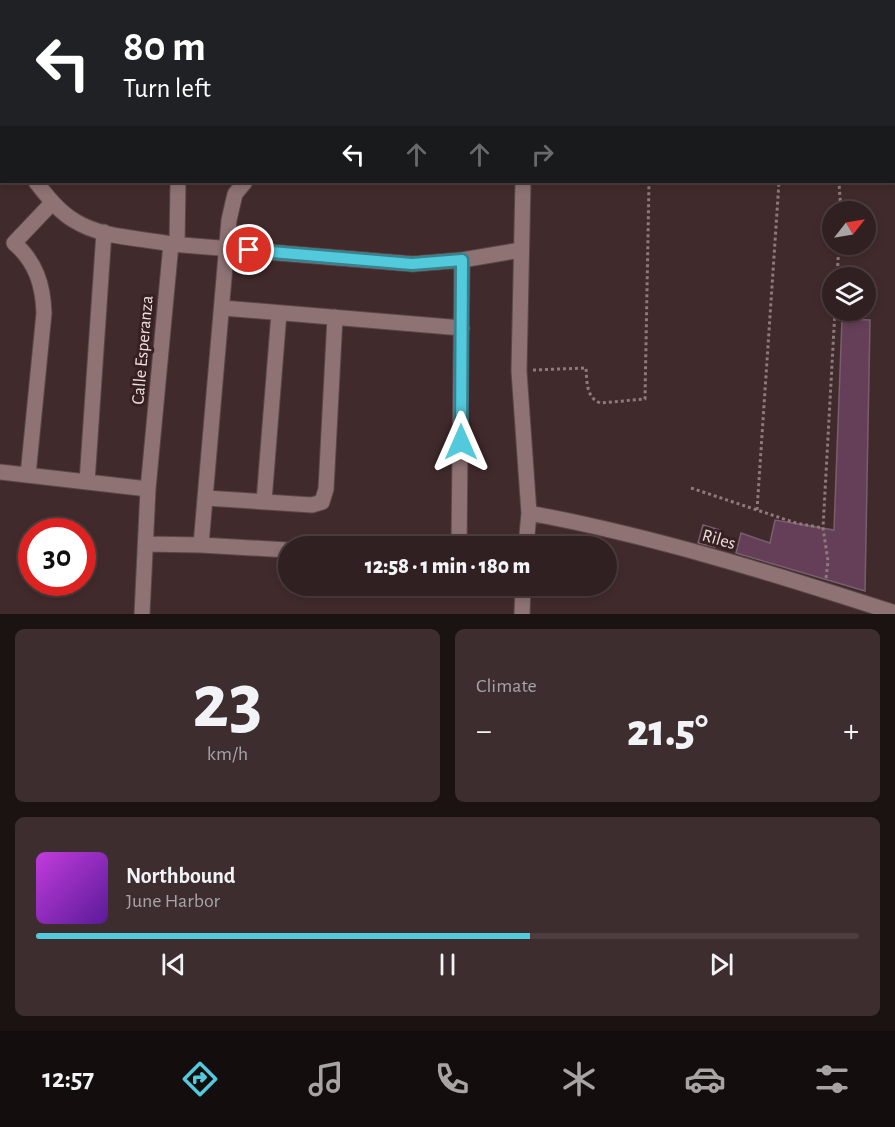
<!DOCTYPE html>
<meta charset="utf-8">
<style>
:root{--surface:#312021;--page:#3d2d2e;--text:#f1f3f6;--muted:#a8a3a5;--line:#4c3e3f;--accent:#53cadc}
body{margin:0;font-family:"Alegreya Sans",sans-serif;background:var(--page);color:var(--text);height:100vh;display:flex;flex-direction:column;font-size:22px;white-space:nowrap}
*{box-sizing:border-box;margin:0}
p{font-size:20px;color:var(--muted)}
.icon{flex:none;width:33px;height:33px;fill:none;stroke:currentColor;stroke-width:2;stroke-linecap:round;stroke-linejoin:round}
.map{position:relative;height:614px;overflow:hidden}
.drawer{display:flex;flex-direction:column;gap:15px;padding:15px;background:#1b1212;flex:1}
.drawer>*{flex:none}
.banner{position:absolute;left:0px;top:0px;width:896px;height:183px;box-shadow:0 3px 9px #0003,0 0 0 2px var(--line);background:#202124;color:#fff;overflow:hidden}
.needle{width:39px;rotate:59deg}
.fabs{position:absolute;left:822px;top:201px;display:grid;gap:12px}
.fabs a{display:grid;place-items:center;width:54px;height:54px;border-radius:50%;background:var(--surface);box-shadow:0 3px 9px #0003,0 0 0 2px var(--line);font-size:30px}
.speed{position:absolute;left:18px;top:518px;display:flex;gap:12px;font-size:30px;font-weight:700;text-align:center}
.speed>*{display:grid;place-content:center;width:78px;height:78px;border-radius:50%;background:var(--surface);box-shadow:0 3px 9px #0003,0 0 0 2px var(--line);line-height:1}
.speed .limit{border:9px solid #d22;background:#fff;color:#111}
.pin{position:absolute;display:grid;place-items:center;width:51px;height:51px;color:#fff;margin:-26px;border:3px solid #fff;border-radius:50%;box-shadow:0 2px 6px #0007}
.me{position:absolute;width:66px;margin:-33px;rotate:0deg;stroke-linejoin:round;filter:drop-shadow(0 0 4px #0008)}
.turn{display:flex;align-items:center;gap:21px;height:126px;padding:0 24px;font-size:27px}
.turn .icon{width:78px;height:78px;stroke-width:2.5}
.turn b{display:block;font-size:42px;line-height:51px}
.lanes{display:flex;align-items:center;height:57px;padding:0 24px;background:#0003;justify-content:center;gap:30px;direction:ltr}
.lanes .off{opacity:.35}
.big{font-size:45px;font-weight:800;line-height:1.1}
.drawer .tile{flex:1;display:flex;flex-direction:column;justify-content:center;gap:9px;min-width:0;padding:0 21px;border-radius:9px;background:var(--page)}
.drawer .dial{align-items:center;gap:0}
.dial b{font-size:78px;line-height:1}
.song{display:flex;align-items:center;gap:18px}
.cover{width:72px;height:72px;border-radius:9px;background:linear-gradient(135deg,hsl(290 70% 55%),hsl(270 70% 35%))}
.played{height:6px;border-radius:3px;background:linear-gradient(90deg,var(--accent) 60%,var(--line) 60%)}
.keys{display:flex;justify-content:space-around;direction:ltr}
.heat{display:flex;justify-content:space-between;align-items:center;font-size:33px;direction:ltr}
.drawer .tiles{flex:1;display:grid;gap:15px;grid-template-columns:1fr 1fr}
.tile:last-child{grid-column:span 2}
.trip{position:absolute;left:278px;top:536px;width:339px;height:60px;border-radius:30px;background:var(--surface);box-shadow:0 3px 9px #0003,0 0 0 2px var(--line);font-weight:800;line-height:60px;text-align:center}
.tab-bar{display:flex;height:96px;justify-content:space-around;align-items:center;background:#140d0d;color:var(--muted)}
.tab-bar .icon{width:42px;height:42px}
.tab-bar .current{color:var(--accent)}
.tab-bar b{font-size:27px;color:var(--text)}
.map>svg:first-child{display:block}
</style>
<div class="map">
<svg width="895" height="614" viewBox="0 0 895 614">
<rect width="100%" height="100%" fill="#412a2c"/>
<!-- building -->
<path fill="#653f58" stroke="#76606e" stroke-width="1.5" d="M 842,319 L 870,320 L 865,591 L 736,553 L 741,533 L 770,543 L 775,520 L 834,530 Z
M 703,525 L 720,530 L 715,547 L 698,543 Z"/>
<g fill="none" stroke-linecap="round" stroke-linejoin="round">
<!-- street casing -->
<g stroke="#5b4749" stroke-width="17">
<path id="street" d="M 518,0 L 518,2
M 0,135 L 2,137
M 36,182 C 47,196 59,212 75,221 C 102,238 141,238 171,244 L 148,489 L 142,614
M 245,182 L 235,194 L 229,220 L 201,545 L 288,550
M 523,182 L 519,371 L 529,513 L 526,546
M 171,244 L 413,264 L 462,260 L 521,250
M 177,244 L 178,182
M 223,308 L 462,328
M 0,472 L 148,489
M 28,475 L 44,313 C 43,285 36,262 14,243 L 52,203
M 87,482 L 104,232
M 206,498 L 312,505 L 322,502 L 326,489 L 335,317
M 264,501 L 279,313
M 529,513 C 653,536 775,574 895,613
M 146,544 L 201,545
M 459,546 L 462,260
M 522,614 L 523,585"/>
</g>
<!-- path -->
<path stroke="#8e7a7b" stroke-width="3" stroke-dasharray="3 3" stroke-linecap="butt" d="M 836,182 L 839,183 L 841,212
M 837,278 L 839,244
M 533,370 L 586,368 C 587,382 586,397 600,403 L 645,399 L 649,182
M 691,488 L 796,523 L 823,528
M 757,510 L 779,182
M 826,578 L 828,561 L 823,528 L 835,310"/>
<!-- street -->
<use href="#street" stroke="#8e7274" stroke-width="15"/>
</g>
<g fill="none" stroke-linecap="round" stroke-linejoin="round">
<!-- route casing -->
<g stroke="#36838f" stroke-width="15">
<path id="route" d="M 249,250 L 412,264 L 462,260 L 461,442"/>
</g>
<!-- route -->
<use href="#route" stroke="#53cadc" stroke-width="10"/>
</g>
<g text-anchor="middle" stroke-width="6" stroke-linejoin="round" paint-order="stroke">
<!-- street labels -->
<g font-size="18" fill="#eededf" stroke="#372022">
<text transform="translate(142 350) rotate(-85)" y="6">Calle Esperanza</text>
<text transform="translate(719 539) rotate(16)" y="6">Riles</text>
</g>
</g>
</svg>
<div class="fabs">
<a><svg class="needle" viewBox="-14 -14 28 28"><path d="M0-13l5 13h-10z" fill="#e53935"/><path d="M0 13l5-13h-10z" fill="#a8a3a5"/></svg></a>
<a><svg class="icon" aria-label="layers" viewBox="0 0 24 24"><path d="M12 4l9 5-9 5-9-5zM3 14l9 5 9-5"/></svg></a>
</div>
<div class="speed"><div class="limit">30</div></div>
<div class="pin" style="left:249px;top:250px;background:#d93025"><svg class="icon" aria-label="arrive" viewBox="0 0 24 24"><path d="M6 21V4h12l-3 4 3 4H6"/></svg></div>
<svg class="me" style="left:461px;top:442px" viewBox="-20 -20 40 40"><path d="M0-17L14 15 0 8-14 15z" fill="#53cadc" stroke="#fff" stroke-width="4"/></svg>
<div class="trip">12:58 · 1 min · 180 m</div>
<div class="banner">
<div class="turn"><svg class="icon" aria-label="left" viewBox="0 0 24 24"><path d="M17 20v-9H6M10 6l-5 5 5 5"/></svg><div><b>80 m</b>Turn left</div></div>
<div class="lanes"><svg class="icon" aria-label="left" viewBox="0 0 24 24"><path d="M17 20v-9H6M10 6l-5 5 5 5"/></svg><svg class="icon off" aria-label="ahead" viewBox="0 0 24 24"><path d="M12 20V5M6 11l6-6 6 6"/></svg><svg class="icon off" aria-label="ahead" viewBox="0 0 24 24"><path d="M12 20V5M6 11l6-6 6 6"/></svg><svg class="icon off" aria-label="right" viewBox="0 0 24 24"><path d="M7 20v-9h11M14 6l5 5-5 5"/></svg></div>
</div>
</div>
<section class="drawer">
<div class="tiles">
<div class="tile dial"><b>23</b><p>km/h</p></div>
<div class="tile"><p>Climate</p>
<div class="heat"><a>−</a><b class="big">21.5°</b><a>+</a></div>
</div>
<div class="tile">
<div class="song"><i class="cover"></i><div><b>Northbound</b><p>June Harbor</p></div></div>
<div class="played"></div>
<div class="keys"><svg class="icon" aria-label="previous" viewBox="0 0 24 24"><path d="M18 5L8 12l10 7zM5 5v14"/></svg><svg class="icon" aria-label="pause" viewBox="0 0 24 24"><path d="M8 5v14M16 5v14"/></svg><svg class="icon" aria-label="next" viewBox="0 0 24 24"><path d="M6 5l10 7-10 7zM19 5v14"/></svg></div>
</div>
</div>
</section>
<nav class="tab-bar">
<b>12:57</b>
<svg class="icon current" aria-label="directions" viewBox="0 0 24 24"><path d="M12 3l9 9-9 9-9-9zM9 14v-3h6M13 9l2 2-2 2"/></svg>
<svg class="icon" aria-label="music" viewBox="0 0 24 24"><path d="M9 18V5l10-2v13"/><circle cx="6" cy="18" r="3"/><circle cx="16" cy="16" r="3"/></svg>
<svg class="icon" aria-label="phone" viewBox="0 0 24 24"><path d="M5 4h4l2 5-3 2q2 4 5 5l2-3 5 2v4C11 20 4 13 5 4z"/></svg>
<svg class="icon" aria-label="climate" viewBox="0 0 24 24"><path d="M12 3v18M4 7l16 10M4 17L20 7"/></svg>
<svg class="icon" aria-label="car" viewBox="0 0 24 24"><path d="M5 17H2v-5l4-1 3-4h7l3 4 3 1v5h-3M9 17h6M6 11h13"/><circle cx="7" cy="17" r="2"/><circle cx="17" cy="17" r="2"/></svg>
<svg class="icon" aria-label="filters" viewBox="0 0 24 24"><path d="M4 7h16M4 17h16"/><circle cx="9" cy="7" r="2"/><circle cx="15" cy="17" r="2"/></svg>
</nav>
